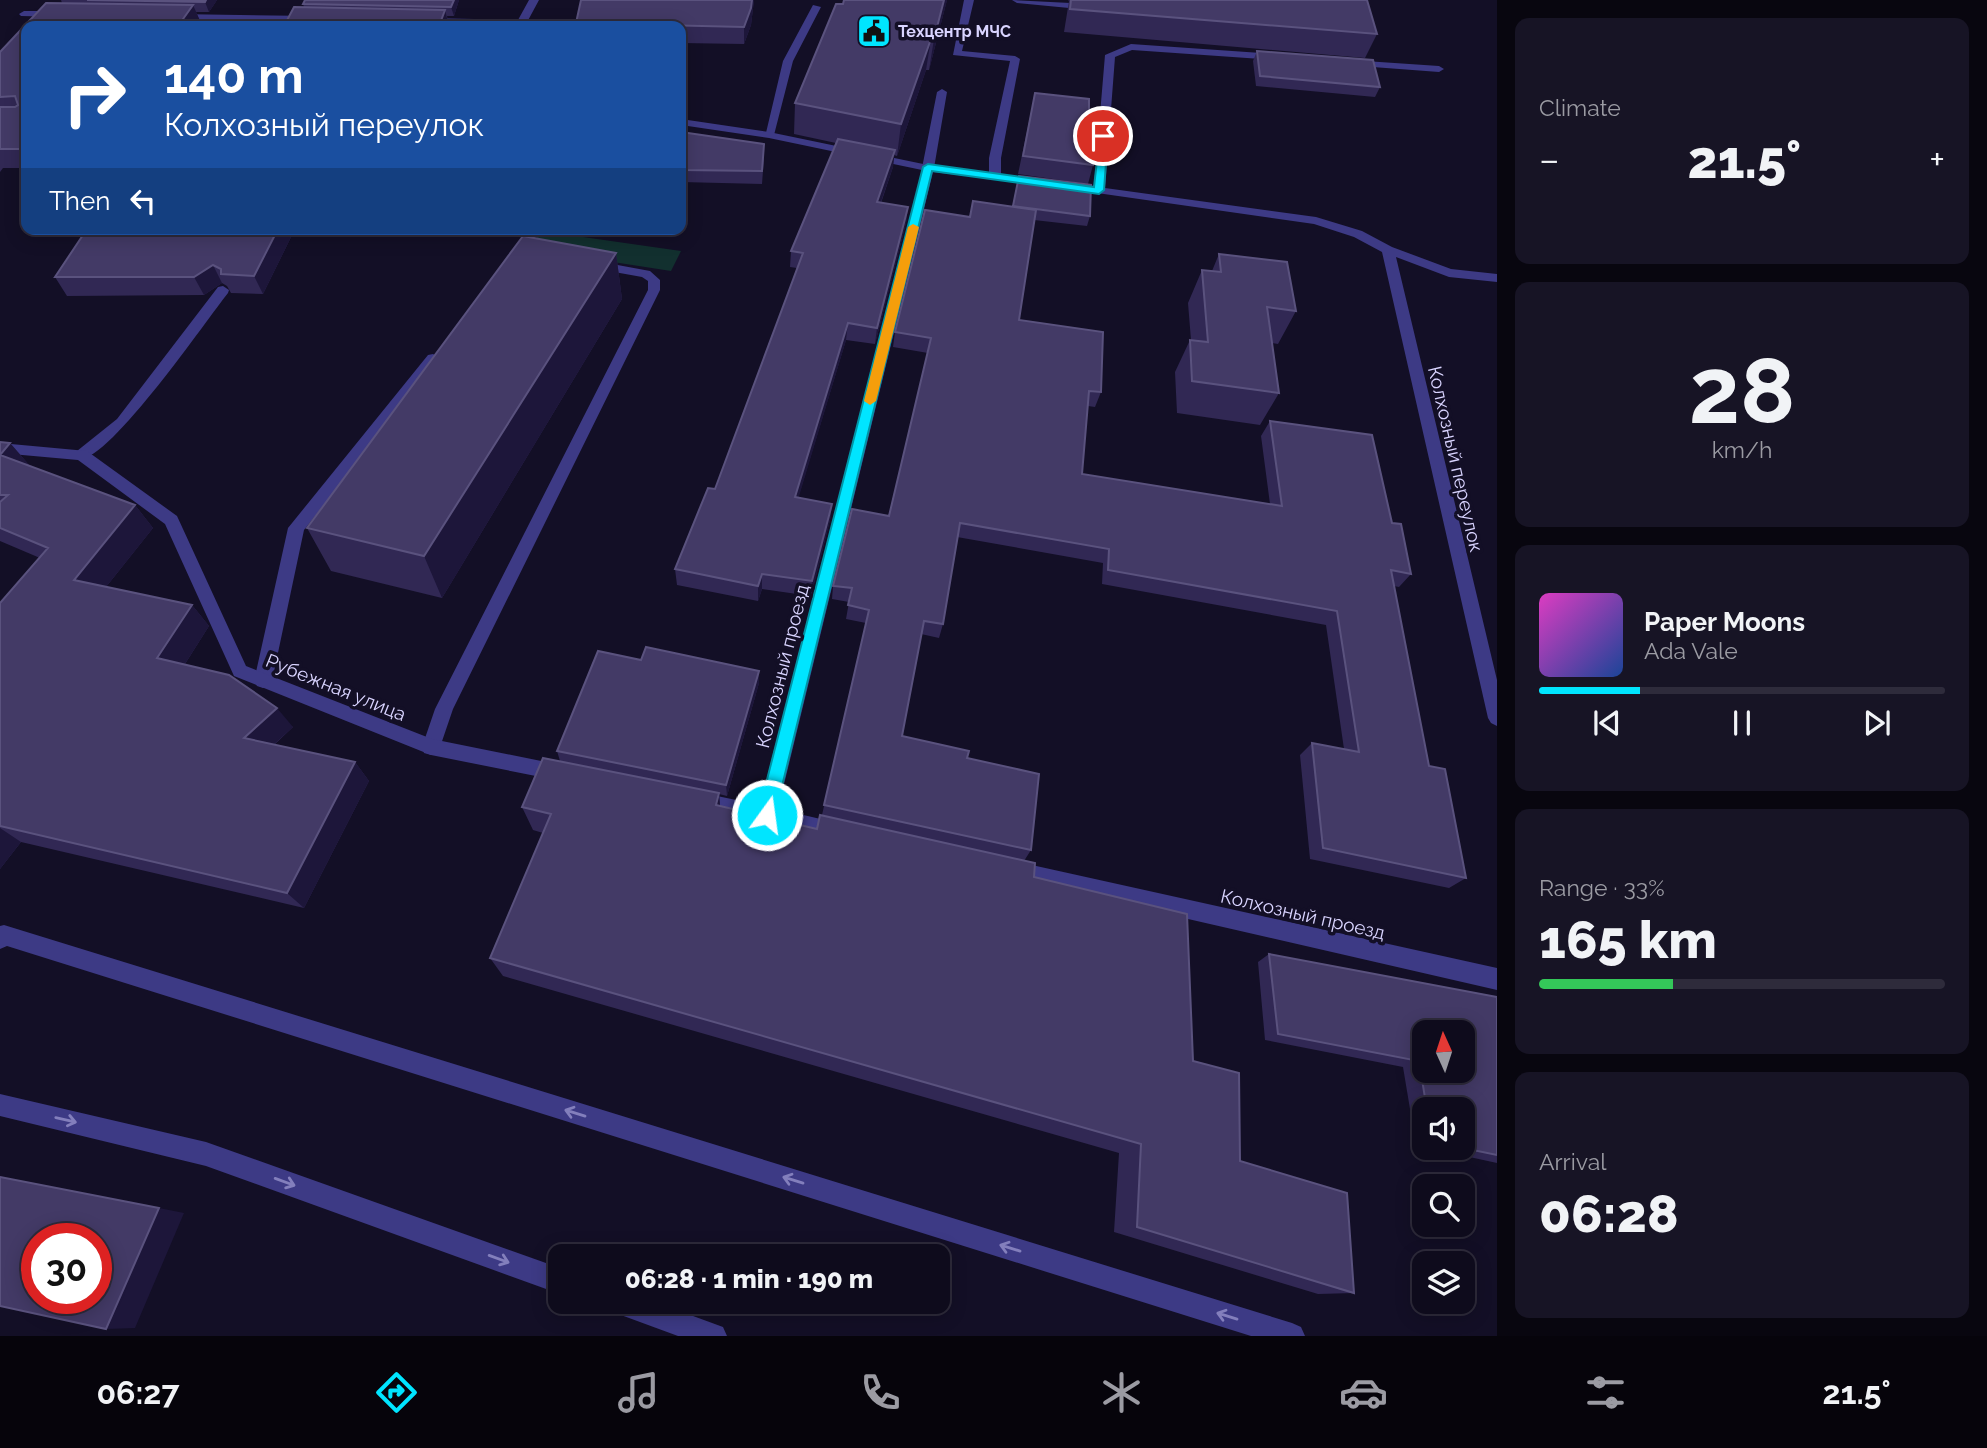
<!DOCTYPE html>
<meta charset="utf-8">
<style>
:root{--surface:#0e0b1c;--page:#171425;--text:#f1f3f6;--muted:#9b9ba3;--line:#2e2b3b;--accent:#00e5ff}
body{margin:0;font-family:Raleway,sans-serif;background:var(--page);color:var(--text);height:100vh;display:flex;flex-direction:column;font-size:26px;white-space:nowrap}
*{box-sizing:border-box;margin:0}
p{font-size:23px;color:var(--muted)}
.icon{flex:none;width:38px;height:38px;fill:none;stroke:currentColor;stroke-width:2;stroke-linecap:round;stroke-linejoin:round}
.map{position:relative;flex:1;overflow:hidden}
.sheet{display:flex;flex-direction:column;gap:18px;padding:18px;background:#08060f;width:490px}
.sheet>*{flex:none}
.top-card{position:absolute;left:21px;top:21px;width:665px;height:214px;border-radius:14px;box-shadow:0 4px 18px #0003,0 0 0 2px var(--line);background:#1a4fa0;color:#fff;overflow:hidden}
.needle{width:46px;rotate:357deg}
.fabs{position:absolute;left:1412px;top:1020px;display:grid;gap:14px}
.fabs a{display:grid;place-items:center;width:63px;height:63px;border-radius:14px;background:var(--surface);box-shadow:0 4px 18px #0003,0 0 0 2px var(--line);font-size:35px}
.speed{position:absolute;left:21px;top:1223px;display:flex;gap:14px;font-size:35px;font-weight:700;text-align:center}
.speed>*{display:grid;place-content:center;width:91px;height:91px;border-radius:50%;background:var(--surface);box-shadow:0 4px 18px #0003,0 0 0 2px var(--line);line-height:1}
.speed .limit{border:10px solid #d22;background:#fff;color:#111}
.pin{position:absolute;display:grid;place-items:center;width:60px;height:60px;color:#fff;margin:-30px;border:4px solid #fff;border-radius:50%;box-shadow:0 2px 7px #0007}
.me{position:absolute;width:77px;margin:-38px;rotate:14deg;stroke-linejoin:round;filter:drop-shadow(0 0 5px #0008)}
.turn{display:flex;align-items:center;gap:24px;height:147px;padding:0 28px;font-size:32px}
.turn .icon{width:91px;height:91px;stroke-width:2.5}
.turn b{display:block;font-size:49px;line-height:60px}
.then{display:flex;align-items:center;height:66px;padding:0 28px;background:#0003;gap:14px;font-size:26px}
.big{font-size:52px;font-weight:800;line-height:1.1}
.sheet .card{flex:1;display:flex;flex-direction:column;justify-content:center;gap:10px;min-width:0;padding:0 24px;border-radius:14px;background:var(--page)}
.sheet .dial{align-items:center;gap:0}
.dial b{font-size:91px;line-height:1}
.song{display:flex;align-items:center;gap:21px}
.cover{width:84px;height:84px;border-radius:10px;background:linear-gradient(135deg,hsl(310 70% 55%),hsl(220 70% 35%))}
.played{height:7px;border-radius:4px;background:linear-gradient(90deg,var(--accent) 25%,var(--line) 25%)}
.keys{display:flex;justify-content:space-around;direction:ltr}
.heat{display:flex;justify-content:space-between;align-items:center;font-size:38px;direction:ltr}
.charge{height:10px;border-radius:5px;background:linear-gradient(90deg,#34c759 33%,var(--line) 0)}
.trip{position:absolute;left:548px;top:1244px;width:402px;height:70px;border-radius:14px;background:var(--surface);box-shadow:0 4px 18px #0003,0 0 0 2px var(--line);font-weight:800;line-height:70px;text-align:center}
.menu{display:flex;height:112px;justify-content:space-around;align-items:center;background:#06040b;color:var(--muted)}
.menu .icon{width:49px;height:49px}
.menu .on{color:var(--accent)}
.menu b{font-size:32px;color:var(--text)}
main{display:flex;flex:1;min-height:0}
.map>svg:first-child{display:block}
</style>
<main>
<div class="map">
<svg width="1497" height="1336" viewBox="0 0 1497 1336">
<rect width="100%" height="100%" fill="#130f26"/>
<!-- green -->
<path fill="#12302f" d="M 541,231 L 681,251 L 671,271 L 529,249 Z"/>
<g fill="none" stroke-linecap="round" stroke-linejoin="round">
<!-- lane -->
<path fill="#3d3a85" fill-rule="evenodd" d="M 964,0 L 974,0 L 962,51 L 1015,56 L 1020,59 L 1001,158 L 1001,176 L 995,179 L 989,176 L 989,158 L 1010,61 L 953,55 Z
M 1012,0 L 1090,4 L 1095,7 L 1090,10 L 1017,3 Z
M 813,5 L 821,7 L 793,61 L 774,135 L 765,137 L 783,61 Z
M 519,21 L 562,21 L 567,24 L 564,26 L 522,26 L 517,23 Z
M 942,89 L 947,92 L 934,168 L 928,171 L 922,168 L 937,92 Z
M 596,261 L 650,271 L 660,280 L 660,290 L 453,709 L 438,753 L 431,755 L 424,753 L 422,747 L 435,709 L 648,290 L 648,281 L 642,277 L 592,268 L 592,262 Z
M 223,286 L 229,290 L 228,293 C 207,319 106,467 77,459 L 75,455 L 77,451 L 117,419 L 218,287 Z
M 433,354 L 440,358 L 438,361 L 304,530 L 272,681 L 269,686 L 263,688 L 257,686 L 254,681 L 288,528 L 428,355 Z
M 4,925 L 1292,1323 L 1301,1327 L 1305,1336 L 1251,1336 L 7,946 L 0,949 L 0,926 Z
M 0,1094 L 206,1142 L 560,1268 L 560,1294 L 206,1166 L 0,1116 Z
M 606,1302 L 655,1302 L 723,1327 L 727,1336 L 678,1336 L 610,1311 Z"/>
<!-- street -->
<path fill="#3d3a85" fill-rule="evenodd" d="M 529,0 L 539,0 L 525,26 L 427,24 L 422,21 L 427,18 L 518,20 Z
M 24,11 L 60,11 L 65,14 L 60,17 L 21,16 L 19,14 Z
M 175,14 L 312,16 L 317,19 L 312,22 L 172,19 L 170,17 Z
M 1131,44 L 1277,54 L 1282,57 L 1277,60 L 1132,50 L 1115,57 L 1105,188 L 1316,217 L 1362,231 L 1392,247 L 1451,269 L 1497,274 L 1497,282 L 1449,277 L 1396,257 L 1497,680 L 1497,726 L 1491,723 L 1488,718 L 1382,252 L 1354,237 L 1314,224 L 1069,189 L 1063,186 L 1069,183 L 1094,186 L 1105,55 Z
M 1350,60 L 1439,66 L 1444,69 L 1439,72 L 1346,65 L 1346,61 Z
M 681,119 L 769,132 L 928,165 L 1041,179 L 1047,182 L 1041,185 L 933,172 L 778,809 L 846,825 L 849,831 L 846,837 L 839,840 L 698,810 L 691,807 L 688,801 L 691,795 L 698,792 L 760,805 L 922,170 L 769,138 L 681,125 Z
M 0,443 L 87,451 L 177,516 L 246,666 L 432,739 L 561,765 L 568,767 L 570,773 L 568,779 L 561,781 L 431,755 L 234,676 L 165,524 L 78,460 L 0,453 Z
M 1014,861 L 1497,968 L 1497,990 L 1014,879 L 1007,877 L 1004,870 L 1007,863 Z"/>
</g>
<!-- wall -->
<path fill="#312854" d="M 61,0 L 217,0 L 209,12 L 196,12 L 201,23 L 198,26 L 26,26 L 26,168 L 3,168 L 0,172 L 0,52 L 46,3 L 62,3 Z
M 305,0 L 459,0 L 454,16 L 447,16 L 449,26 L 304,7 L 303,4 Z
M 581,0 L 754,0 L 751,25 L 744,44 L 681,43 L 681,26 L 576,26 L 576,23 Z
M 947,0 L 929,70 L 926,70 L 897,156 L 894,155 L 893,167 L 881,203 L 908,207 L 906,223 L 875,344 L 846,340 L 798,498 L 832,504 L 830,520 L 811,596 L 762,589 L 758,601 L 677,585 L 675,569 L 715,489 L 797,268 L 790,267 L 791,251 L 836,143 L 794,134 L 795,103 L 843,4 Z
M 1068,0 L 1367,0 L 1377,34 L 1365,58 L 1064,32 L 1069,1 Z
M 1257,51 L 1380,87 L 1375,97 L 1256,86 L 1253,61 Z
M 1035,93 L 1089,130 L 1093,165 L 1088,184 L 1018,174 Z
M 681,132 L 764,157 L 762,184 L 681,182 Z
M 1012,207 L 1090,216 L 1087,226 L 1034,220 L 1019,320 L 1101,392 L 1095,407 L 1088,406 L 1082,474 L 1270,504 L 1261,436 L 1270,421 L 1392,523 L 1411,574 L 1399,587 L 1394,586 L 1429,766 L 1466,878 L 1449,888 L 1310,859 L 1300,755 L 1312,743 L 1344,749 L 1326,625 L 1102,584 L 1103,563 L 957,537 L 943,624 L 939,638 L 921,634 L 902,736 L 967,758 L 1031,850 L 1024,861 L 1034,877 L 1193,1061 L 1240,1161 L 1354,1293 L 1318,1294 L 1114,1232 L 1119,1153 L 503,976 L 490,958 L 543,833 L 533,830 L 522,807 L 560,761 L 557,751 L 641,660 L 759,671 L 759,683 L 727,796 L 719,794 L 720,806 L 817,829 L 822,815 L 866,623 L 846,619 L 849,602 L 832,599 L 833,586 L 889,516 L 928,353 L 893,347 L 895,332 L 970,217 Z
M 295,229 L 263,294 L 231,293 L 227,286 L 222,283 L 204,295 L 67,296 L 55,277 Z
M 616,253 L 622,299 L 442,598 L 331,571 L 307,528 Z
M 1219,254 L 1296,311 L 1278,344 L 1272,343 L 1279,393 L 1260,425 L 1177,413 L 1175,372 L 1190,340 L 1191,340 L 1188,303 L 1202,270 L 1212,271 Z
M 0,442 L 10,443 L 30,466 L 135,505 L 153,528 L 106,587 L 192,605 L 209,626 L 185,664 L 293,727 L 274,745 L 355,762 L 369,781 L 304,908 L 21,842 L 0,869 L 0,603 L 40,558 L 0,541 Z
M 1269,954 L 1497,997 L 1497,1163 L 1428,1148 L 1463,1148 L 1463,1110 L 1424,1110 L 1424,1147 L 1416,1145 L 1403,1067 L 1265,1040 L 1258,962 Z"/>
<!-- shaded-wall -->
<path fill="#1d163a" d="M 206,0 L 217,0 L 209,12 L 205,2 Z
M 454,0 L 459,0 L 454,16 L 451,7 Z
M 752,0 L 754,0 L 751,25 L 744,44 L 744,27 Z
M 944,0 L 947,0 L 929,70 L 934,39 Z
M 193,5 L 201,23 L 198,26 L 178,26 Z
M 445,10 L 449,26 L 439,26 Z
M 931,39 L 926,70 L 897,156 L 901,124 Z
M 895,150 L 893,167 L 875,219 L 877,202 Z
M 908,207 L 906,223 L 875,344 L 877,328 Z
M 278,229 L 295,229 L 263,294 L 254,276 Z
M 616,253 L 622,299 L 442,598 L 424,556 Z
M 213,265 L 222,283 L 204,295 L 194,277 Z
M 848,323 L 846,340 L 794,513 L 795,497 Z
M 10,443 L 30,466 L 0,455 Z
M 832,504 L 830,520 L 811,596 L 812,581 Z
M 135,505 L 153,528 L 94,602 L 74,580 Z
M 762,574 L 762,589 L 758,601 L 758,586 Z
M 192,605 L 209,626 L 176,678 L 157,658 Z
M 759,671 L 759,683 L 727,796 L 726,785 Z
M 277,708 L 293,727 L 260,757 L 244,738 Z
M 355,762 L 369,781 L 304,908 L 287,893 Z
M 719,793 L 721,817 L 716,805 Z
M 0,828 L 21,842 L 0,869 Z
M 159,1208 L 184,1213 L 135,1328 L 106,1329 Z"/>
<!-- building -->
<path fill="#433a66" stroke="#5a527e" stroke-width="2" fill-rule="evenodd" d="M 87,0 L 206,0 L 205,2 Z
M 305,0 L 454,0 L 451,7 L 303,4 Z
M 581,0 L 752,0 L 751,8 L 744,27 L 576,23 Z
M 844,0 L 944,0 L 934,39 L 931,39 L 901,124 L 795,103 L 836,4 L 843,4 Z
M 1071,0 L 1367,0 L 1377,34 L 1070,9 Z
M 46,3 L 193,5 L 178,26 L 26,26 L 26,149 L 0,149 L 0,107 L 15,107 L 18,105 L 15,96 L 0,97 L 0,52 Z
M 294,7 L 445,10 L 439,26 L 284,26 Z
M 1257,51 L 1373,60 L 1380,87 L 1260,76 Z
M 1035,93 L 1089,99 L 1089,130 L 1094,130 L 1093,165 L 1023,156 Z
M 681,132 L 764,144 L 762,171 L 681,170 Z
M 838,139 L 895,150 L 877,202 L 908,207 L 877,328 L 848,323 L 795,497 L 832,504 L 812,581 L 762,574 L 758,586 L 675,569 L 708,488 L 715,489 L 803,253 L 791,251 Z
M 1019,176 L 1091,185 L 1090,216 L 1013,206 Z
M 973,201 L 1036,210 L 1019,320 L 1103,332 L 1101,392 L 1089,391 L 1082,474 L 1282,506 L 1270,421 L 1372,435 L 1392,523 L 1401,524 L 1411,574 L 1391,570 L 1429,766 L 1445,769 L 1466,878 L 1323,848 L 1312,743 L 1359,752 L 1337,611 L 1108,570 L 1109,549 L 960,523 L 943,624 L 924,621 L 902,736 L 969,751 L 967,758 L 1039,774 L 1031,850 L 824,805 L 869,610 L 848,605 L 852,588 L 833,586 L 852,509 L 889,516 L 931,338 L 895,332 L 925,210 L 970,217 Z
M 87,229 L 278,229 L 254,276 L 221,274 L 221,269 L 213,265 L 194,277 L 55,277 Z
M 523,236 L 616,253 L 424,556 L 307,528 Z
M 1219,254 L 1287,262 L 1296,311 L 1267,307 L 1279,393 L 1192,381 L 1190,340 L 1208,342 L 1202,270 L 1221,272 Z
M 0,442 L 10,443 L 0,455 L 135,505 L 74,580 L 192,605 L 157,658 L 229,675 L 277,708 L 244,738 L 355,762 L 287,893 L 0,826 L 0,603 L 48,548 L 0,528 L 0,502 L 8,495 L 0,495 Z
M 646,647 L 759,671 L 726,785 L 557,751 L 598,651 L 641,660 Z
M 543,758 L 719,793 L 716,805 L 817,829 L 820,815 L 1035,863 L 1034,877 L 1187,914 L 1193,1061 L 1239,1073 L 1240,1161 L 1347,1193 L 1354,1293 L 1137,1227 L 1141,1144 L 490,958 L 551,814 L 522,807 Z
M 1269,954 L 1497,997 L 1497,1155 L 1463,1148 L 1463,1110 L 1427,1110 L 1419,1061 L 1278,1034 ZM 1424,1032 L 1463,1032 L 1463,1071 L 1424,1071 Z
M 0,1177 L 159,1208 L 106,1329 L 0,1306 ZM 37,1239 L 96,1239 L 96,1298 L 37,1298 Z"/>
<!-- one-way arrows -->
<defs><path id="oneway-shaft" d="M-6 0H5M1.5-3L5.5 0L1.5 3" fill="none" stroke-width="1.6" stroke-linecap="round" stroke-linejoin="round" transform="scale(1.75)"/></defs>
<g stroke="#837fbc">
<use href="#oneway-shaft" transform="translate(575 1113) rotate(-163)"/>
<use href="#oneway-shaft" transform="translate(66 1120) rotate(13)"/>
<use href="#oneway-shaft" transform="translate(793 1180) rotate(-163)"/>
<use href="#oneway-shaft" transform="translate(285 1182) rotate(20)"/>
<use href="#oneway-shaft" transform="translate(1010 1248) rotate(-163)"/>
<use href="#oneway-shaft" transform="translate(499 1259) rotate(20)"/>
<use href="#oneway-shaft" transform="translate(1227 1316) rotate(-163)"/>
</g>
<!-- route -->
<path fill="#00e5ff" stroke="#0095a6" stroke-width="2" d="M 1100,134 L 1108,136 L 1104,190 L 1099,194 L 932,171 L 775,815 L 773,821 L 767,823 L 760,821 L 758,815 L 923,167 L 928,164 L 1094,187 Z"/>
<!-- slow -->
<path fill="#f59e0b" d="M 913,224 L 919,227 L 876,401 L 870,405 L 864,401 L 908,227 Z"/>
<!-- icons -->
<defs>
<g id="civic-square" transform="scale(1.75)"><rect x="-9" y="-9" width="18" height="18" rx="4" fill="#00e5ff" stroke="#130f26"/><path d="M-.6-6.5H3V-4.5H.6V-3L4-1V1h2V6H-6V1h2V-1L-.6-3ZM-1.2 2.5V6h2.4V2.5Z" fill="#111"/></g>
</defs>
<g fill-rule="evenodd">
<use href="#civic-square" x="874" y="31"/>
</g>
<g text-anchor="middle" stroke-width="7" stroke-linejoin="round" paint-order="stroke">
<!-- far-poi labels -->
<g font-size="16" font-weight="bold" fill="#d9d4ff" stroke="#130f26" text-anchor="start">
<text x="898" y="37">Техцентр МЧС</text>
</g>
<!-- street labels -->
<g font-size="19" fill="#d9d4ff" stroke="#130f26">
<text transform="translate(1456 459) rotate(77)" y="7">Колхозный переулок</text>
<text transform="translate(782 666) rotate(-76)" y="7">Колхозный проезд</text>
<text transform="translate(336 687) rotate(22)" y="7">Рубежная улица</text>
<text transform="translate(1303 914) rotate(13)" y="7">Колхозный проезд</text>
</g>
</g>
</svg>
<div class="fabs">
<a><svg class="needle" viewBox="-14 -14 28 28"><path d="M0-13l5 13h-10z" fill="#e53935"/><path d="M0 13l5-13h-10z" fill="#9b9ba3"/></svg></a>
<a><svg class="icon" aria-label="sound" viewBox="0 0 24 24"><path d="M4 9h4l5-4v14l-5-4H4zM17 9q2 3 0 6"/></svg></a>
<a><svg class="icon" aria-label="search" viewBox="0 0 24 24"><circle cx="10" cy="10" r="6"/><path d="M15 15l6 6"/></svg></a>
<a><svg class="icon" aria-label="layers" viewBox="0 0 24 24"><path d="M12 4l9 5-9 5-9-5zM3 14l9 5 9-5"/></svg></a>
</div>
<div class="speed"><div class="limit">30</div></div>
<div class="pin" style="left:1103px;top:136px;background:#d93025"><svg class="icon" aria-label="arrive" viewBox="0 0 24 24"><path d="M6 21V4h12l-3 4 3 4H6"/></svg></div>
<svg class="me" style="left:767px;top:815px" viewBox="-20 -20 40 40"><circle r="17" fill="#00e5ff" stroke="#fff" stroke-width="3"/><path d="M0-11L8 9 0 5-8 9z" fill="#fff"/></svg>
<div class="trip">06:28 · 1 min · 190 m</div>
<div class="top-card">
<div class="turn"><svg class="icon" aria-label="right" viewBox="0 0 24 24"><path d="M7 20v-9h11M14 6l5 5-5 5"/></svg><div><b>140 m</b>Колхозный переулок</div></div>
<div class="then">Then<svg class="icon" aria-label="left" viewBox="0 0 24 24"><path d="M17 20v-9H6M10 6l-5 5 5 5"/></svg></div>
</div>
</div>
<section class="sheet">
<div class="card"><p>Climate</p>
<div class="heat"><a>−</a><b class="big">21.5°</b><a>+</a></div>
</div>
<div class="card dial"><b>28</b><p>km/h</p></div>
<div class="card">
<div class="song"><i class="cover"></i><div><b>Paper Moons</b><p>Ada Vale</p></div></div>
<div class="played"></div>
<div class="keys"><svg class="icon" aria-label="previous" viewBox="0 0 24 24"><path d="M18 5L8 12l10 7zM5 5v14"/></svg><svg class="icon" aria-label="pause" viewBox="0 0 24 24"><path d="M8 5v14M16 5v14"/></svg><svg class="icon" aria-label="next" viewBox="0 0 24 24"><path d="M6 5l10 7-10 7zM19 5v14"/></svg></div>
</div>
<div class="card"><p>Range · 33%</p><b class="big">165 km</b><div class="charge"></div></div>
<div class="card"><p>Arrival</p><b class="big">06:28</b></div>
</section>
</main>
<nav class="menu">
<b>06:27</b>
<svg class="icon on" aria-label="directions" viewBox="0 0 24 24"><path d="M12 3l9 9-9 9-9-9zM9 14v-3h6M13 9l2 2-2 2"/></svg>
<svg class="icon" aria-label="music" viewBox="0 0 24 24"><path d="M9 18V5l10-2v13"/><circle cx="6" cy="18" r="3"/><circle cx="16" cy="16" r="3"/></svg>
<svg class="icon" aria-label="phone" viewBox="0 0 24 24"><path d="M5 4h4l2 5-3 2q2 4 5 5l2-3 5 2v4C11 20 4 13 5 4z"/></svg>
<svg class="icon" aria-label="climate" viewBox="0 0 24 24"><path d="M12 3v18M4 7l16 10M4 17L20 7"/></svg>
<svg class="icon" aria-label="car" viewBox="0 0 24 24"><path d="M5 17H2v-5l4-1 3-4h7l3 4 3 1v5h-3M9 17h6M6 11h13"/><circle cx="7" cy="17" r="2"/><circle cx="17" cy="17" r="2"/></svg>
<svg class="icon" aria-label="filters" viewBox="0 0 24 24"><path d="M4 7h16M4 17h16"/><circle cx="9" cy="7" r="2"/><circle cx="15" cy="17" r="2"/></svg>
<b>21.5°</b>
</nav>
